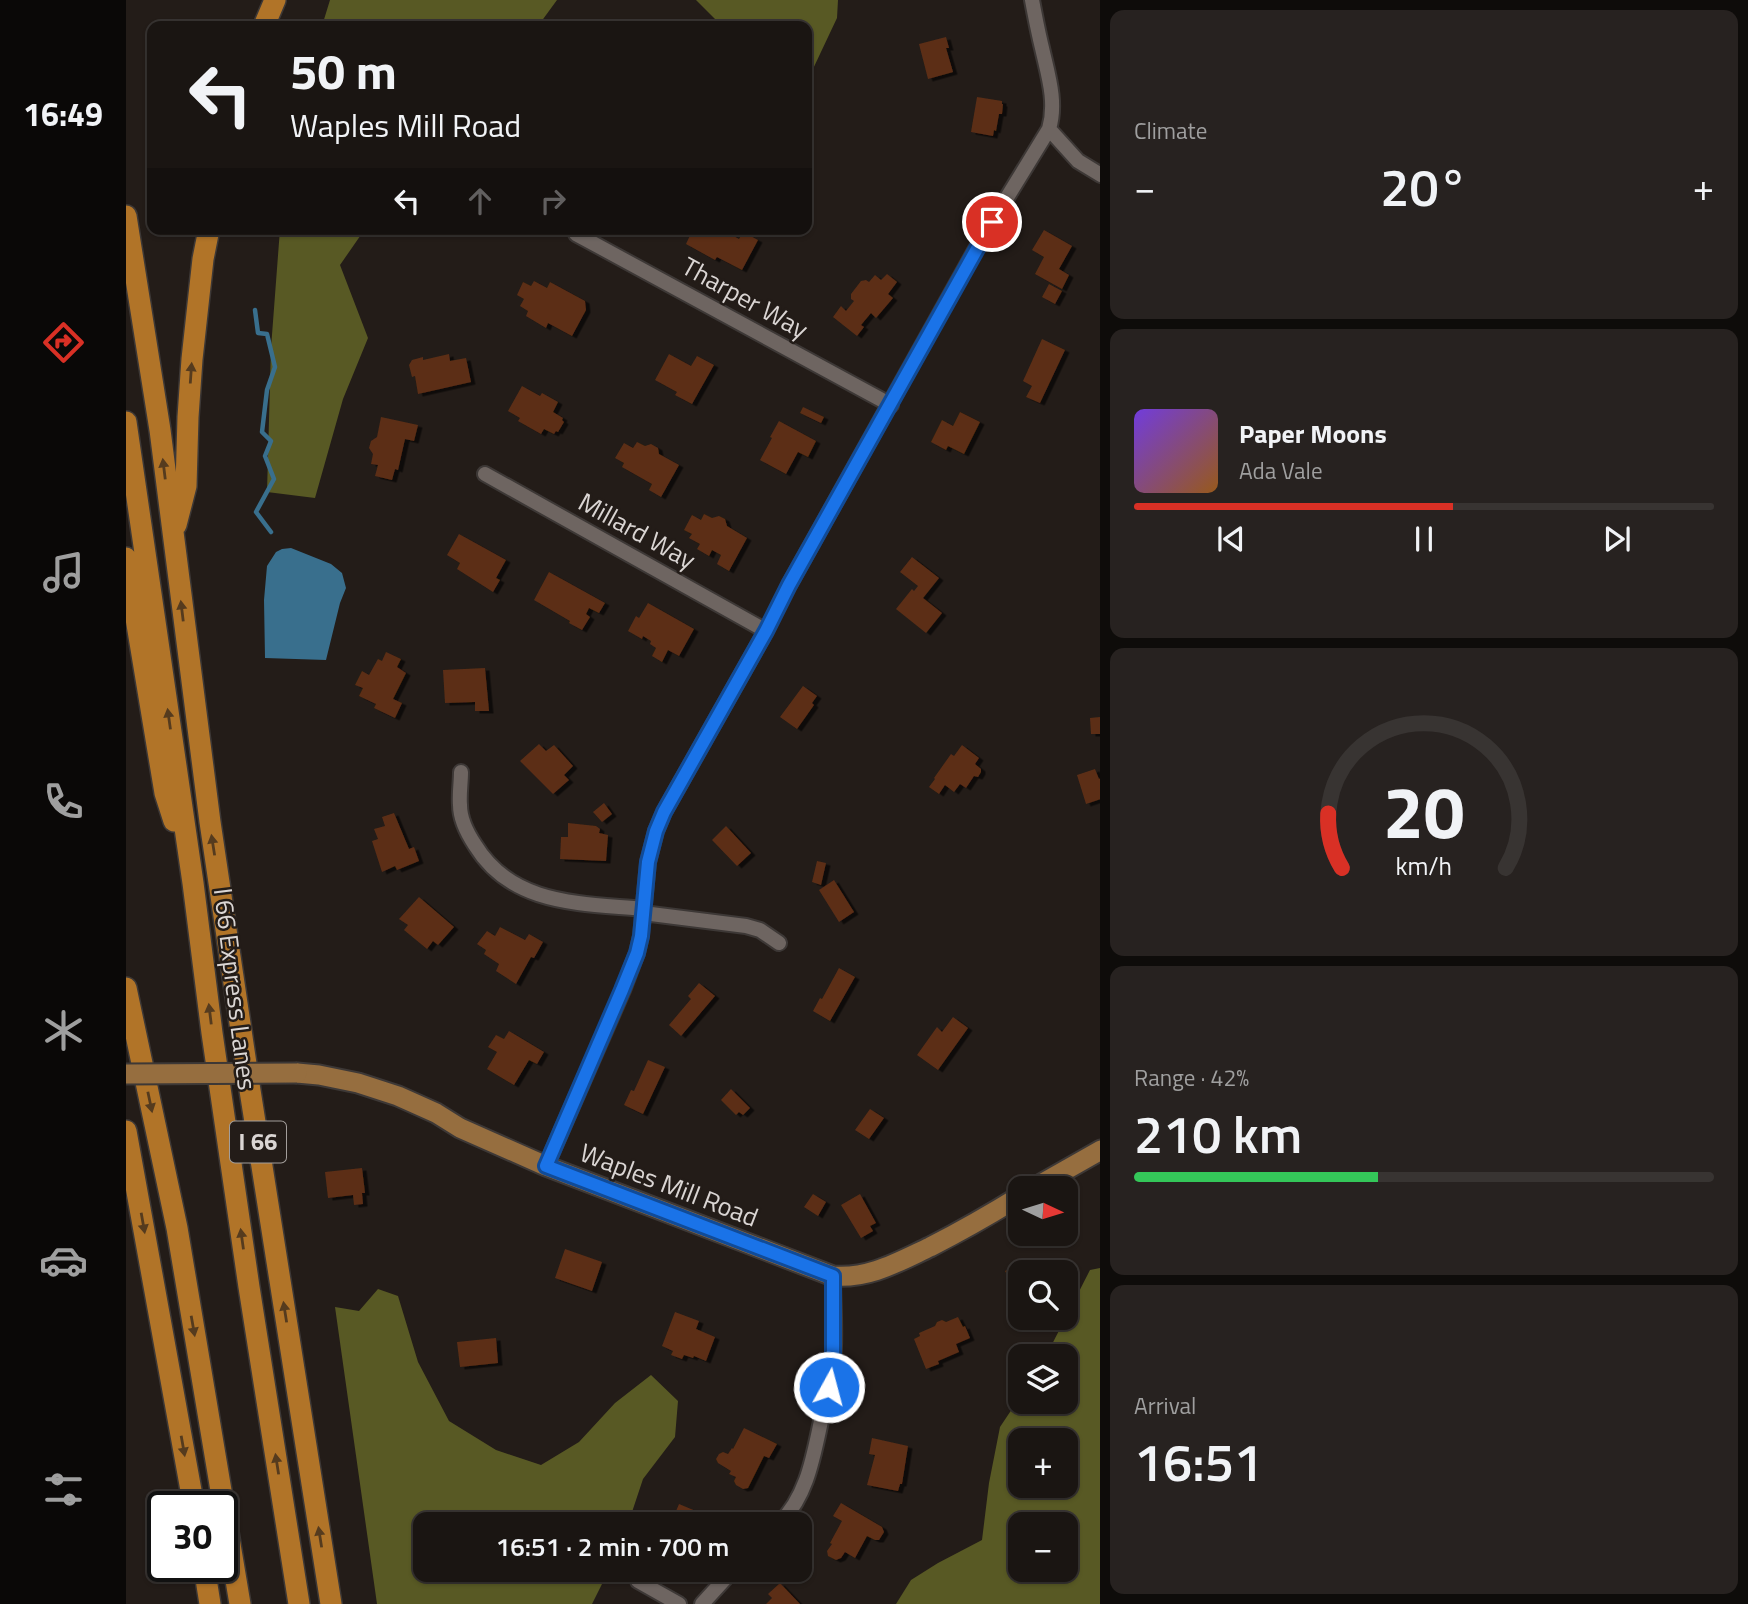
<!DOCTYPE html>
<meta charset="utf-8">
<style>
:root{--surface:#1a1512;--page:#272220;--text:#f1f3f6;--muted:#9f9f9f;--line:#383432;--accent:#d93025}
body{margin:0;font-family:"Titillium Web",sans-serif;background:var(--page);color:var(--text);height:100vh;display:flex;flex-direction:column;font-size:26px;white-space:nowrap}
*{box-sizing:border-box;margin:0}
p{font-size:23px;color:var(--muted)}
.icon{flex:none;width:38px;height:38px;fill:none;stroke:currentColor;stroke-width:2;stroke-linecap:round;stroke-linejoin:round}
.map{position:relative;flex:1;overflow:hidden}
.sheet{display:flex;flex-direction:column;gap:10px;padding:10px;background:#0e0c0a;width:648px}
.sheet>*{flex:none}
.banner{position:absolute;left:21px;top:21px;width:665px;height:214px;border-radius:14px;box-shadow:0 2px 5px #0004,0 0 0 2px var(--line);background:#1a1512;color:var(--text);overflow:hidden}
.needle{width:46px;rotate:94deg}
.controls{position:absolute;left:882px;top:1176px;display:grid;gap:14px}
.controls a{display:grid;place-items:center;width:70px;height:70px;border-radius:14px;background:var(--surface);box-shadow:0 2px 5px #0004,0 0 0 2px var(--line);font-size:35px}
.speed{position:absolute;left:21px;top:1491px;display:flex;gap:14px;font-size:35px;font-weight:700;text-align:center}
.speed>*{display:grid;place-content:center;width:91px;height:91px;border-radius:50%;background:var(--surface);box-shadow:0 2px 5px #0004,0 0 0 2px var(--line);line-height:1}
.speed .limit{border:4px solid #111;border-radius:10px;background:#fff;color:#111}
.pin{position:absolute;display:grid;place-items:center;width:60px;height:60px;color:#fff;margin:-30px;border:4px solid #fff;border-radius:50%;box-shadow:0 2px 7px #0007}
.me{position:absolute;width:77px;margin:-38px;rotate:7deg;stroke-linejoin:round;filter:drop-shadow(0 0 5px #0008)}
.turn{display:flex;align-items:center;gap:24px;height:147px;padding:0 28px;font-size:32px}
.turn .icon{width:91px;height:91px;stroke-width:2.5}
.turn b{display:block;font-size:49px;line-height:60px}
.lanes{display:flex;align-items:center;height:66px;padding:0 28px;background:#0003;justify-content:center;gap:35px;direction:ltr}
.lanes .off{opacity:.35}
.big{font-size:52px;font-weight:600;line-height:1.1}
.sheet .card{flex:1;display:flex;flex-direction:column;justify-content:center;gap:10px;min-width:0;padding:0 24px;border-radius:14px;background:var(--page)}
.sheet .dial{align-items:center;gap:0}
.dial svg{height:182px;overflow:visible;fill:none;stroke:var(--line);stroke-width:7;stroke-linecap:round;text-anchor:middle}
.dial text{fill:var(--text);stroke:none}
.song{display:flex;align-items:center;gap:21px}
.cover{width:84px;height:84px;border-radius:10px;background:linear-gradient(135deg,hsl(260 70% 55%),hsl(30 70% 35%))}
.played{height:7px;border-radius:4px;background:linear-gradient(90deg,var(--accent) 55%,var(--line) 55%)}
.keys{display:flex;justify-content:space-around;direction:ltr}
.heat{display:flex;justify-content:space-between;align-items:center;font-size:38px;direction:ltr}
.charge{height:10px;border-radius:5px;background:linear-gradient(90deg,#34c759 42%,var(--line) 0)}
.trip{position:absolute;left:287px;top:1512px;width:399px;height:70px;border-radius:14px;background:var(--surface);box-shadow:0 2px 5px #0004,0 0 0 2px var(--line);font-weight:600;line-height:70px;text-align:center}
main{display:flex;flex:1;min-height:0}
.tabs{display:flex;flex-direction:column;width:126px;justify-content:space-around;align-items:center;background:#0a0807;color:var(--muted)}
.tabs .icon{width:49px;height:49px}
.tabs .current{color:var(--accent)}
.tabs b{font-size:32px;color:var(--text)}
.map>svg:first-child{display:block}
</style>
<main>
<nav class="tabs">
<b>16:49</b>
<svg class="icon current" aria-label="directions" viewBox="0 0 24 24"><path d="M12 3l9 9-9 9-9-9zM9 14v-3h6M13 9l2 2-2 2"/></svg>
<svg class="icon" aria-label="music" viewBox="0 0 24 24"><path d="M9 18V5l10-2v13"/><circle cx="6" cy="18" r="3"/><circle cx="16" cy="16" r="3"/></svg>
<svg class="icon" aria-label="phone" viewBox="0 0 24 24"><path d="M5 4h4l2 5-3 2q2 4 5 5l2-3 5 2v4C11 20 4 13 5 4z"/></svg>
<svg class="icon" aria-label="climate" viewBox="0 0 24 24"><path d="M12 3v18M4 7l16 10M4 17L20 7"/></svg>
<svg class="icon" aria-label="car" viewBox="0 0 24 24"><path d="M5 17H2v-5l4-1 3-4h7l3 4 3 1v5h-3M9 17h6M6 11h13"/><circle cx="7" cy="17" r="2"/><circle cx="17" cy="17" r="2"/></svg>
<svg class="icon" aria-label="filters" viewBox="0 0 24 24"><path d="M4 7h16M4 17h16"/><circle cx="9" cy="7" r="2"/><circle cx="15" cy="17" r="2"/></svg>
</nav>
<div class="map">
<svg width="975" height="1604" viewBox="0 0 975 1604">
<defs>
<filter id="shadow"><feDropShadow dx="4.5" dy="2.5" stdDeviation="0" flood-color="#0009"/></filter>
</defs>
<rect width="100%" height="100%" fill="#231c18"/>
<!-- forest -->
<path fill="#585924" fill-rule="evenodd" d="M 204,0 L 431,0 L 412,26 L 196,26 Z
M 570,0 L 712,0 L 711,18 L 686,71 L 681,69 L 681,26 L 596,26 Z
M 154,229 L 239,229 L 214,265 L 242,338 L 217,399 L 189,498 L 141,492 L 145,348 Z
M 974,1268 L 974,1604 L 770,1604 L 785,1580 L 812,1563 L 856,1540 L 863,1483 L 874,1427 L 894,1397 L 894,1402 L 940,1402 L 940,1356 L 920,1356 L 964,1270 ZM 940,1440 L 940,1486 L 894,1486 L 894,1440 ZM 894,1524 L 940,1524 L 940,1570 L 894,1570 Z
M 252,1289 L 272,1296 L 292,1362 L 323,1421 L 370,1450 L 415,1465 L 453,1442 L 489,1403 L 525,1375 L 552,1401 L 549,1437 L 517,1479 L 502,1524 L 299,1524 L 299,1570 L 483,1570 L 466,1604 L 251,1604 L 209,1307 L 233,1311 Z"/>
<!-- water -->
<path fill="#396f8d" d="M 165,548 L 205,564 L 216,573 L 220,588 L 214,603 L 200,660 L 139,658 L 138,600 L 141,566 L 150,552 L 156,549 Z"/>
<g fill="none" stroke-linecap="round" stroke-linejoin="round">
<!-- stream -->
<path stroke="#396f8d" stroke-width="4.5" d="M 129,310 L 132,333 L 141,334 L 149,367 L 141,390 L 136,432 L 145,441 L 139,456 L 148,479 L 130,512 L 145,532"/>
</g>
<!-- building -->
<path fill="#5b2e16" filter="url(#shadow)" d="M 820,37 L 823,48 L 820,48 L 827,72 L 802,79 L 793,44 Z
M 851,97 L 876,101 L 876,104 L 877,104 L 876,114 L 873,114 L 870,131 L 868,130 L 867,136 L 845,132 Z
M 567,229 L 605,229 L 604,234 L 613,239 L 617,232 L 632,240 L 616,270 L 591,257 L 589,260 L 560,244 Z
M 918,230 L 946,246 L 933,269 L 943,275 L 936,289 L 909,274 L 918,257 L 906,250 Z
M 761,274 L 771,282 L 762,294 L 767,298 L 750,318 L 745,313 L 735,325 L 738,327 L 731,336 L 707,317 L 715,306 L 720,311 L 728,301 L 725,299 L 725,294 L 735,281 L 740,280 L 743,282 L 749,275 L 755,280 Z
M 408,281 L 421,288 L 424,282 L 459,301 L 460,310 L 446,336 L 422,323 L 420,328 L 400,316 L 402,311 L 394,306 L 398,299 L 391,295 L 397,282 L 405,286 Z
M 923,284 L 936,291 L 929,304 L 916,297 Z
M 916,339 L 939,350 L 914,403 L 900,397 L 906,386 L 897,381 Z
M 323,354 L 324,361 L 340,358 L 345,382 L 292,394 L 289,376 L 286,377 L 283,365 L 286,360 L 297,357 L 297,360 Z
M 543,354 L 565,366 L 571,356 L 588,365 L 566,404 L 549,395 L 551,392 L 529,380 Z
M 396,386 L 414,396 L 416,393 L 432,402 L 427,412 L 437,418 L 436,420 L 438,422 L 432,432 L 430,431 L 428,434 L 418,429 L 415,434 L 392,421 L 394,418 L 382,411 Z
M 677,407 L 698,417 L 695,423 L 674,413 Z
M 834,412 L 854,422 L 838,454 L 822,446 L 820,450 L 805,442 L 816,420 L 827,426 Z
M 255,417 L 292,425 L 288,441 L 279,439 L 272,470 L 269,469 L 266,480 L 249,476 L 252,465 L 245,464 L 247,454 L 243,448 L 245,441 L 251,437 Z
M 653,421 L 690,441 L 682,457 L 672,452 L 660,474 L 634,460 L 646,438 L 644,437 Z
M 511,442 L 519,446 L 525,444 L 532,448 L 533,454 L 553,465 L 535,497 L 523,490 L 526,484 L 496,467 L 498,463 L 489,458 L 498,443 L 507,448 Z
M 578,514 L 586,518 L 593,516 L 599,519 L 601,526 L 621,538 L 603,571 L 591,564 L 595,555 L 586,550 L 583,556 L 571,549 L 574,544 L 563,538 L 566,534 L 558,530 L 566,515 L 575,520 Z
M 333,534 L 380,560 L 370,578 L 374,580 L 367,592 L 331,569 L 334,563 L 321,555 Z
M 786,557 L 813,578 L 797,598 L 816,613 L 800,633 L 770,609 L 786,589 L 788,591 L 792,586 L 774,572 Z
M 423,572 L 479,603 L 473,613 L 463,608 L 460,614 L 464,617 L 456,630 L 443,623 L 444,621 L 408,600 Z
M 522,603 L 568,629 L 553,656 L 542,650 L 536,662 L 526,656 L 530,648 L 524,644 L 525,641 L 517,636 L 516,639 L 502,631 L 510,616 L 513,618 Z
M 260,652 L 275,659 L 271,667 L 280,673 L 267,699 L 276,703 L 269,718 L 248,708 L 250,704 L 233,696 L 237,688 L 229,685 L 236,671 L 243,675 L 252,659 L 256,661 Z
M 359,668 L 363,711 L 349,711 L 349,702 L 319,703 L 317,670 Z
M 677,686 L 691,696 L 686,703 L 688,705 L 671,729 L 654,717 Z
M 975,717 L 975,734 L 965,734 L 964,718 Z
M 413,744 L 420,751 L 428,745 L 447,766 L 438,775 L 443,780 L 427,794 L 394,761 Z
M 836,745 L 853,758 L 849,764 L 855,769 L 855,772 L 852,777 L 848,776 L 840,788 L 834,784 L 828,792 L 819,785 L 813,794 L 803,787 L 809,779 L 808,778 L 825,754 L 828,756 Z
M 969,769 L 973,779 L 975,778 L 975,799 L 960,804 L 951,775 Z
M 478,803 L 486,814 L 476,822 L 467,812 Z
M 268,813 L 283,849 L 288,847 L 293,861 L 271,870 L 269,866 L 256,872 L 246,841 L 252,839 L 248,829 L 259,826 L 256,817 Z
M 442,823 L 470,826 L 474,829 L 473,833 L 482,835 L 480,861 L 434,859 L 435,837 L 442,837 Z
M 600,826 L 625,853 L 611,866 L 586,840 Z
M 691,861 L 700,863 L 695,885 L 686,882 Z
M 708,880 L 728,912 L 713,922 L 693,890 Z
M 293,897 L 328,927 L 312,945 L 307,941 L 301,949 L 278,930 L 282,925 L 273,919 Z
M 374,927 L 399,940 L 403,934 L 417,942 L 408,958 L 405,957 L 390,984 L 370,971 L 373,964 L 358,954 L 360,950 L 351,944 L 361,931 L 369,936 Z
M 713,968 L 729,977 L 704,1021 L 687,1011 L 694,998 L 696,999 Z
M 573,983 L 589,996 L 555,1036 L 543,1025 L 565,999 L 562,996 Z
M 827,1017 L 842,1028 L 812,1070 L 791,1055 L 811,1027 L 816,1032 Z
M 383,1031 L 418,1052 L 411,1064 L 403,1060 L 388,1085 L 361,1069 L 371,1052 L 362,1047 L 370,1035 L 378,1039 Z
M 522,1060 L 539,1067 L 517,1114 L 498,1105 L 505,1090 L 508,1091 Z
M 605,1089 L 624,1108 L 617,1115 L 613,1112 L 610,1115 L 595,1100 Z
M 744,1109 L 758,1118 L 743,1139 L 729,1130 Z
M 236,1168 L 239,1193 L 236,1193 L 237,1204 L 228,1205 L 227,1195 L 202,1198 L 199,1172 Z
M 687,1194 L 700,1202 L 692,1216 L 678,1207 Z
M 734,1194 L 750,1223 L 744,1226 L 747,1231 L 735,1238 L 715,1205 Z
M 439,1249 L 476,1262 L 466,1291 L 429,1278 Z
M 918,1259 L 925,1272 L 894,1272 L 894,1299 L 889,1289 L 883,1289 L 880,1285 L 884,1280 L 879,1271 L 887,1267 L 889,1270 L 893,1268 L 895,1270 Z
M 549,1312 L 573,1321 L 570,1329 L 589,1337 L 580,1361 L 568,1356 L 567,1358 L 558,1355 L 556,1359 L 545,1355 L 547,1351 L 536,1346 Z
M 832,1317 L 837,1327 L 839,1326 L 844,1338 L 830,1344 L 833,1352 L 812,1361 L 813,1364 L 800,1369 L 788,1339 L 794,1336 L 793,1333 L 809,1326 L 811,1322 L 816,1320 L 820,1322 Z
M 370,1338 L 372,1363 L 334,1367 L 331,1342 Z
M 618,1428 L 651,1444 L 643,1458 L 638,1456 L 622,1488 L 617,1489 L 610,1485 L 608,1481 L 610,1477 L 603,1474 L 605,1471 L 592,1463 L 590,1459 L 593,1454 L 597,1452 L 602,1454 L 606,1448 L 607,1449 Z
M 746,1438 L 782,1446 L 776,1484 L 774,1484 L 772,1491 L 741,1485 L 749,1455 L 743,1454 Z
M 715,1503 L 756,1527 L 758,1532 L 753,1540 L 749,1540 L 741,1536 L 729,1558 L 719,1552 L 715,1558 L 710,1560 L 702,1556 L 701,1551 L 706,1544 L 704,1543 L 716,1521 L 707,1516 Z
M 553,1504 L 589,1519 L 587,1524 L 537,1524 L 542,1513 L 548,1516 Z
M 654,1583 L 674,1604 L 640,1604 L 646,1598 L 642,1594 Z"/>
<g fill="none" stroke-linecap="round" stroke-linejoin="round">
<!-- minor casing -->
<g stroke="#3d3836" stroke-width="18">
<path id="minor" d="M 923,129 L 952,161 L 975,175
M 450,234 L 765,405
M 359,474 L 640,631
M 335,772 C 335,783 333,794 334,805 C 334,819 341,833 349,845 C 386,906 455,903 517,909
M 517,913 L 620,926 L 634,930 L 653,943
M 420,1166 L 497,990 L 511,953 L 515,936 L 522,862 L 530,831 L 538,812 L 640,631 L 663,585 L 855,240 L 923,129 C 931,102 922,75 916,48 C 912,32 909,16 906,0
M 653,1524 C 681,1496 687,1458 695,1421 C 700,1402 705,1382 707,1363 C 710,1334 707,1305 707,1276
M 512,1581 L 553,1604
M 576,1604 L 607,1570"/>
</g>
<!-- major casing -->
<g stroke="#3d3836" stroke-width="23">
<path id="major" d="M 171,1073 L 193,1075 L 232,1083 L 272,1096 L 310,1113 L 334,1128 L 420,1166 L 707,1276 C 743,1279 772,1262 804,1247 C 835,1231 865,1214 894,1196
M 908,1188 L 975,1150"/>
</g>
<!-- highway casing -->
<g stroke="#3d3836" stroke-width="24">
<path id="highway" d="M 138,26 L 149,0
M 0,216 L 34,430 L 84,822 L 123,1084 L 205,1604
M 0,422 L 67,883 L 86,1033 L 123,1287 L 173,1604
M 50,525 L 60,486 L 62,417 L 66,359 L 77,259 L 83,229
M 0,558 L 39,793 L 48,821
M 0,988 L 51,1228 L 114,1604
M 0,1131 L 68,1507
M 78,1566 L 84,1604"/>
</g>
<!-- minor -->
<use href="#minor" stroke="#6e6561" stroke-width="14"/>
<!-- major -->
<use href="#major" stroke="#966e3f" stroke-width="19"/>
<!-- highway -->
<use href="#highway" stroke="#b17428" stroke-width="21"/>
<!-- major-bridge casing -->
<g stroke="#3d3836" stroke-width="23" stroke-linecap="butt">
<path id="major-bridge" d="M 0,1074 L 171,1073"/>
</g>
<!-- major-bridge -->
<use href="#major-bridge" stroke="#966e3f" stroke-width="19"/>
</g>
<!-- one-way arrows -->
<defs><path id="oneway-solid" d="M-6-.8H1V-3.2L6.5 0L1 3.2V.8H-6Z" transform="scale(1.75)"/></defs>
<g fill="#553b1e">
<use href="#oneway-solid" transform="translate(65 373) rotate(-86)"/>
<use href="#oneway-solid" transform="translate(38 469) rotate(-97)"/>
<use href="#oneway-solid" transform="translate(56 611) rotate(-97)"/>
<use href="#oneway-solid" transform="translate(43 719) rotate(-98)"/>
<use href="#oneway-solid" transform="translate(87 845) rotate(-99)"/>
<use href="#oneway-solid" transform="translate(84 1014) rotate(-97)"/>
<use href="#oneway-solid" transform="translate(24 1102) rotate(78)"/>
<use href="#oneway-solid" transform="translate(17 1223) rotate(80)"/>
<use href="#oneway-solid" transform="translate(116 1239) rotate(-98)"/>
<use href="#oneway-solid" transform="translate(159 1312) rotate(-99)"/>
<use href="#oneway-solid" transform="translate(67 1326) rotate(80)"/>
<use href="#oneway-solid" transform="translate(57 1446) rotate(80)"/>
<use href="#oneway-solid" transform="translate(151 1464) rotate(-99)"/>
<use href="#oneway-solid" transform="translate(194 1537) rotate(-99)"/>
</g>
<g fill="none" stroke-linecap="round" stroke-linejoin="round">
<!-- route casing -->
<g stroke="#114b97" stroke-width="18">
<path id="route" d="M 703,1387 L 707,1362 L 707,1276 L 420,1166 L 496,990 L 511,953 L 515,936 L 522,862 L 530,831 L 538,812 L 640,631 L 663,585 L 866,222"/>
</g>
<!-- route -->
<use href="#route" stroke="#1a73e8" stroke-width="12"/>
</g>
<g text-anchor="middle" stroke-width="5" stroke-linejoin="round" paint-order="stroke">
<!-- shield labels -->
<rect fill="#231c18" stroke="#a39e9b" stroke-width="2" x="104" y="1121.5" width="56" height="41" rx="5"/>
<g font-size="24" font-weight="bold" fill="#dad5d3">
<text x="132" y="1150">I 66</text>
</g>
<!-- street labels -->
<g font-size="26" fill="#dad5d3" stroke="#231c18">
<text transform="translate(619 298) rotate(29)" y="9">Tharper Way</text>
<text transform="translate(511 531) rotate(29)" y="9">Millard Way</text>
<text transform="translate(109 989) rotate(83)" y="9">I 66 Express Lanes</text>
<text transform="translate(543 1185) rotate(21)" y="9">Waples Mill Road</text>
</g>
</g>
</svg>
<div class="controls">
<a><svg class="needle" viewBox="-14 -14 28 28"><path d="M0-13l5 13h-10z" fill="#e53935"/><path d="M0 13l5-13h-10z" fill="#9f9f9f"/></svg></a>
<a><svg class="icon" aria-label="search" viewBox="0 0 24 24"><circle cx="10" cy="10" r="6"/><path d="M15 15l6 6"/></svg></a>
<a><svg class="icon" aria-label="layers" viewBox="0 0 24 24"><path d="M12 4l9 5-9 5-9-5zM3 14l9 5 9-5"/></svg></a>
<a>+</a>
<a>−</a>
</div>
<div class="speed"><div class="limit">30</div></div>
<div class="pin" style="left:866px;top:222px;background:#d93025"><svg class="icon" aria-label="arrive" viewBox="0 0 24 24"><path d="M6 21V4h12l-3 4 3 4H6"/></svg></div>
<svg class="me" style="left:703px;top:1387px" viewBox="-20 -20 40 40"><circle r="17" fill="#1a73e8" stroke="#fff" stroke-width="3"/><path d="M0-11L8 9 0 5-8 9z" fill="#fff"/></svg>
<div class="trip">16:51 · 2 min · 700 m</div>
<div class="banner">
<div class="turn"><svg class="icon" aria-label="left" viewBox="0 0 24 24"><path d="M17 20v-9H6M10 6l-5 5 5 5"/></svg><div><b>50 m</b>Waples Mill Road</div></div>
<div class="lanes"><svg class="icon" aria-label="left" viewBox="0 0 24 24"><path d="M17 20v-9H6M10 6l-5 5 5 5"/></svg><svg class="icon off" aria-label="ahead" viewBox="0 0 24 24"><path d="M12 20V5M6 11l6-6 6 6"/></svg><svg class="icon off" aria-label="right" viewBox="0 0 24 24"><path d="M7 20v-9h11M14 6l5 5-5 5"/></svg></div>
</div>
</div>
<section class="sheet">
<div class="card"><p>Climate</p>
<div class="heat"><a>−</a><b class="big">20°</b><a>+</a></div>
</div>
<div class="card">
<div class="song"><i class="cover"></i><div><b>Paper Moons</b><p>Ada Vale</p></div></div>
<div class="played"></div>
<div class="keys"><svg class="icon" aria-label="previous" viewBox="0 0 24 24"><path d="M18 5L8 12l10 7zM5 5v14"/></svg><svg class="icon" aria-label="pause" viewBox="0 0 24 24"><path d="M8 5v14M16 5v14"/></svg><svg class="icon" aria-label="next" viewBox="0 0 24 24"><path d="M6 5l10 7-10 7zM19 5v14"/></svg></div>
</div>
<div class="card dial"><svg viewBox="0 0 100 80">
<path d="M14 69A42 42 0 1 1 86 69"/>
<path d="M14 69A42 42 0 0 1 8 45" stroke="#d93025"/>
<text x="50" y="56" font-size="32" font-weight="700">20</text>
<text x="50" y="72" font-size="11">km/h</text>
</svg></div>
<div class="card"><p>Range · 42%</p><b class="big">210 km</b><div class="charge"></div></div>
<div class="card"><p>Arrival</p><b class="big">16:51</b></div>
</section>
</main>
